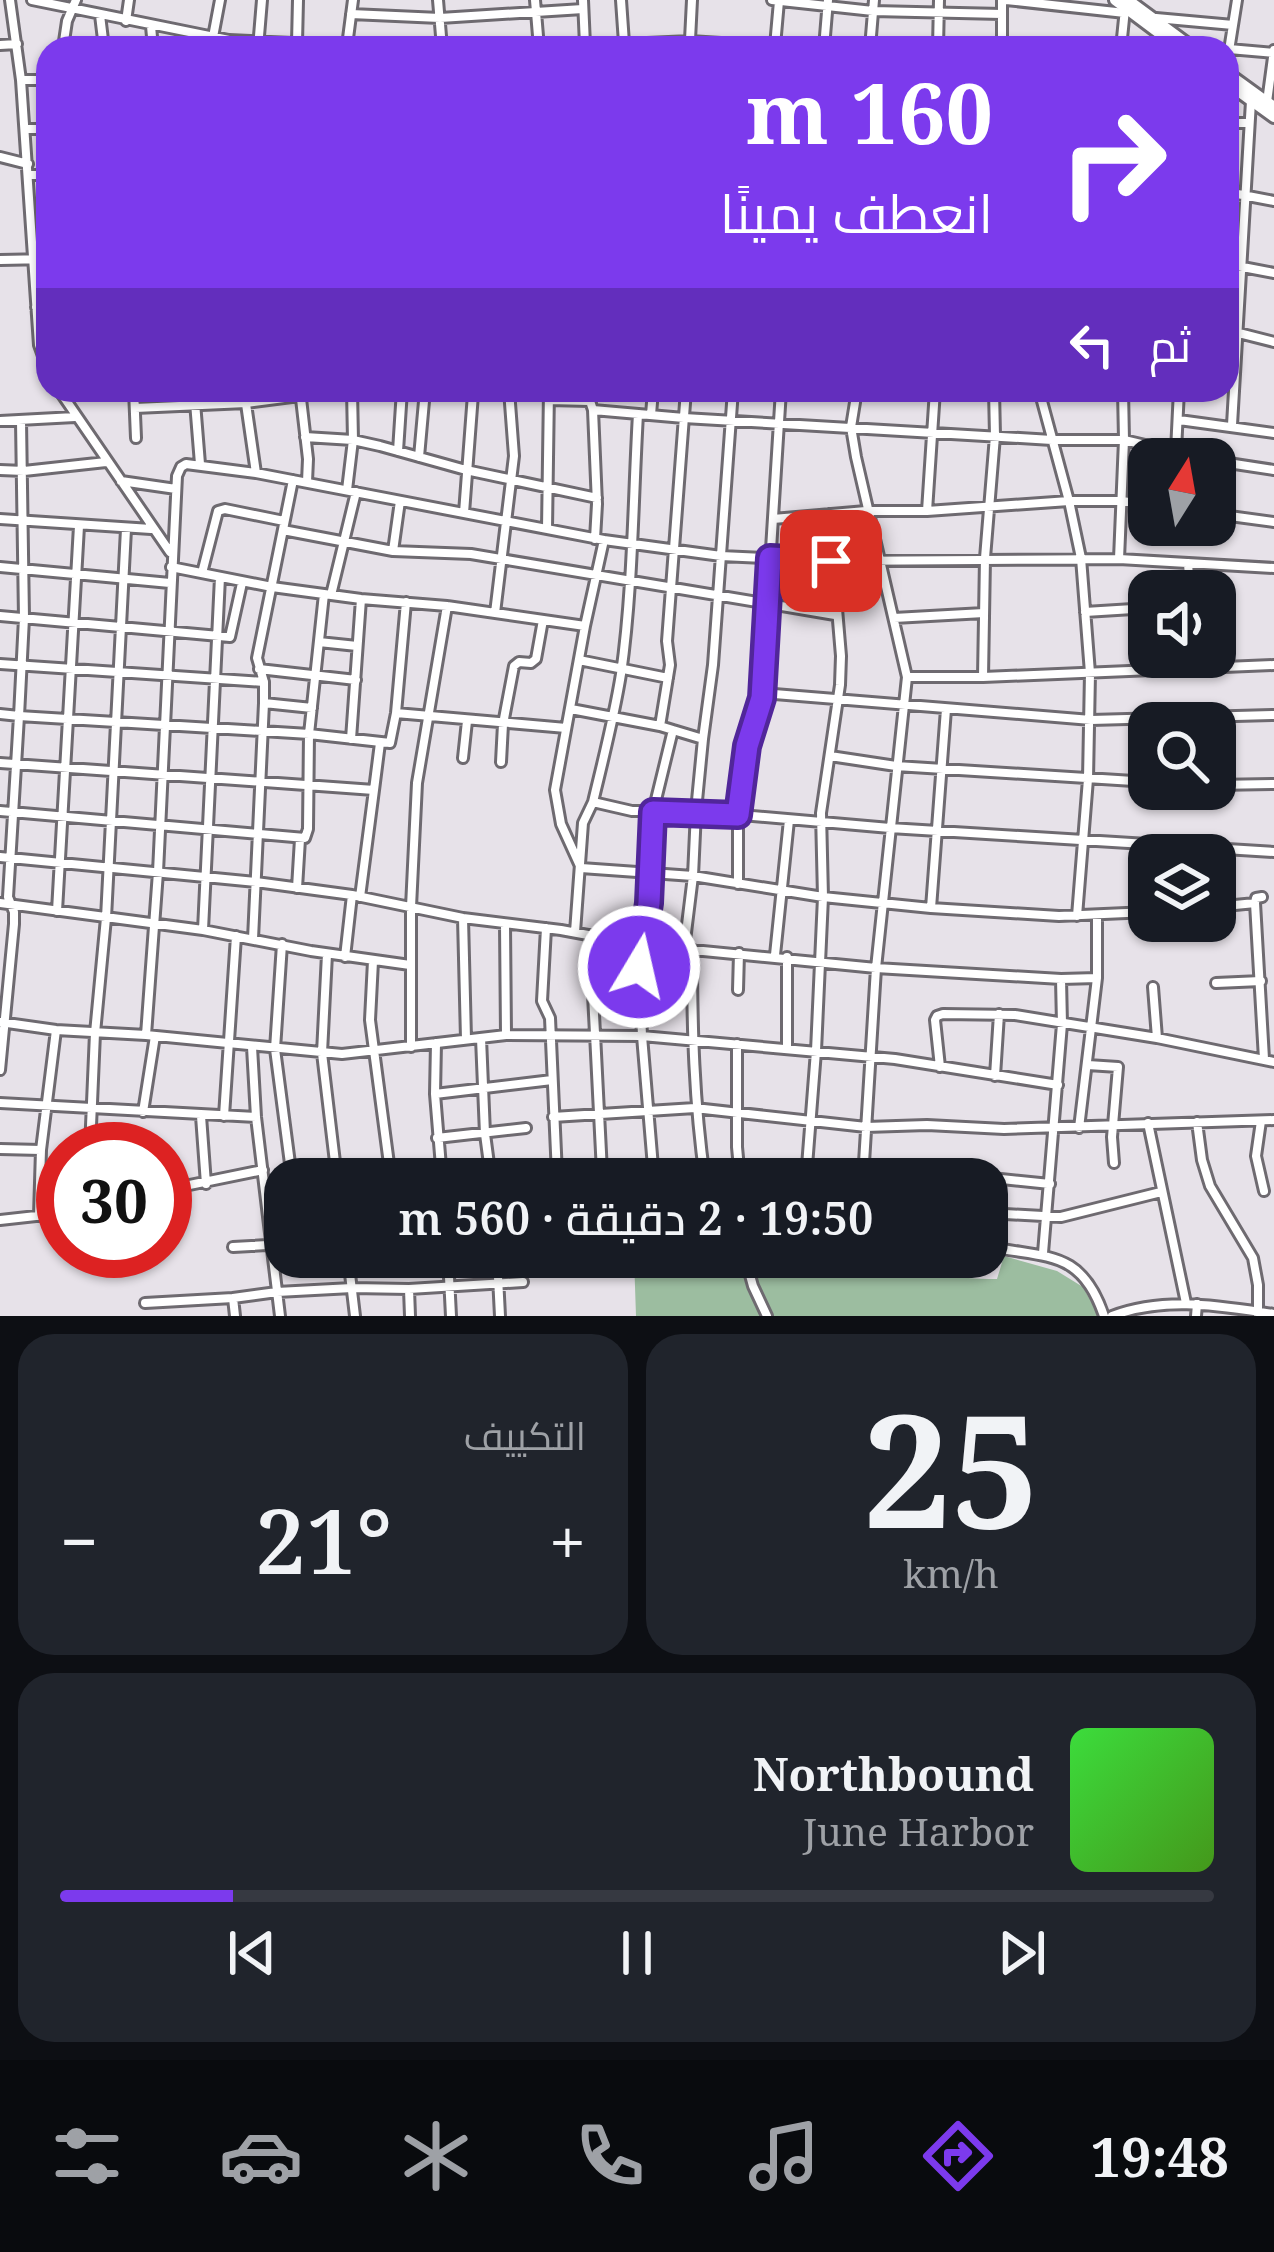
<!DOCTYPE html>
<html lang="ar">
<meta charset="utf-8">
<style>
:root{--surface:#171b24;--page:#20242c;--text:#f1f3f6;--muted:#9ea1a6;--line:#363941;--accent:#7c3aed}
body{margin:0;font-family:"Noto Serif",Cairo,serif;background:var(--page);color:var(--text);direction:rtl;height:100vh;display:flex;flex-direction:column;font-size:45px;white-space:nowrap}
*{box-sizing:border-box;margin:0}
p{font-size:39px;color:var(--muted)}
.icon{flex:none;width:66px;height:66px;fill:none;stroke:currentColor;stroke-width:2;stroke-linecap:round;stroke-linejoin:round}
.map{position:relative;height:1316px;overflow:hidden;direction:ltr}
.sheet{display:flex;flex-direction:column;gap:18px;padding:18px;background:#0d0f14;flex:1}
.sheet>*{flex:none}
.banner{position:absolute;left:36px;top:36px;width:1203px;height:366px;border-radius:36px;box-shadow:0 3px 9px #0004;direction:rtl;background:#7c3aed;color:#fff;overflow:hidden}
.needle{width:78px;rotate:11deg}
.buttons{position:absolute;left:1128px;top:438px;display:grid;gap:24px}
.buttons a{display:grid;place-items:center;width:108px;height:108px;border-radius:24px;background:var(--surface);box-shadow:0 3px 9px #0004;font-size:60px}
.speed{position:absolute;left:36px;top:1122px;display:flex;gap:24px;font-size:60px;font-weight:700;text-align:center}
.speed>*{display:grid;place-content:center;width:156px;height:156px;border-radius:50%;background:var(--surface);box-shadow:0 3px 9px #0004;line-height:1}
.speed .limit{border:18px solid #d22;background:#fff;color:#111}
.pin{position:absolute;display:grid;place-items:center;width:102px;height:102px;color:#fff;margin:-51px;border-radius:24px;box-shadow:0 6px 18px #0006}
.me{position:absolute;width:132px;margin:-66px;rotate:9deg;stroke-linejoin:round;filter:drop-shadow(0 0 9px #0008)}
.turn{display:flex;align-items:center;gap:42px;height:252px;padding:0 48px;font-size:54px}
.turn .icon{width:156px;height:156px;stroke-width:2.5}
.turn b{display:block;font-size:84px;line-height:102px}
.then{display:flex;align-items:center;height:114px;padding:0 48px;background:#0003;gap:24px;font-size:45px}
.big{font-size:90px;font-weight:600;line-height:1.1}
.sheet .tile{flex:1;display:flex;flex-direction:column;justify-content:center;gap:18px;min-width:0;padding:0 42px;border-radius:36px;background:var(--page)}
.sheet .dial{align-items:center;gap:0}
.dial b{font-size:156px;line-height:1}
.song{display:flex;align-items:center;gap:36px}
.cover{width:144px;height:144px;border-radius:18px;background:linear-gradient(135deg,hsl(120 70% 55%),hsl(100 70% 35%))}
.played{height:12px;border-radius:6px;background:linear-gradient(90deg,var(--accent) 15%,var(--line) 15%)}
.keys{display:flex;justify-content:space-around;direction:ltr}
.heat{display:flex;justify-content:space-between;align-items:center;font-size:66px;direction:ltr}
.sheet .tiles{flex:1;display:grid;gap:18px;grid-template-columns:1fr 1fr}
.tile:last-child{grid-column:span 2}
.trip{position:absolute;left:264px;top:1158px;width:744px;height:120px;border-radius:36px;background:var(--surface);box-shadow:0 3px 9px #0004;font-weight:600;line-height:120px;text-align:center;direction:rtl}
.menu{display:flex;height:192px;justify-content:space-around;align-items:center;background:#090b0e;color:var(--muted)}
.menu .icon{width:84px;height:84px}
.menu .on{color:var(--accent)}
.menu b{font-size:54px;color:var(--text)}
.map>svg:first-child{display:block}
</style>
<div class="map">
<svg width="1274" height="1316" viewBox="0 0 1274 1316">
<rect width="100%" height="100%" fill="#e7e2e9"/>
<!-- green -->
<path fill="#9cbda0" d="M 1004,1256 L 1057,1271 L 1083,1287 L 1099,1316 L 636,1316 L 634,1257 L 900,1257 C 921,1276 968,1279 997,1279 Z"/>
<g fill="none" stroke-linecap="round" stroke-linejoin="round">
<!-- minor casing -->
<g stroke="#6e6a70" stroke-width="14">
<path id="minor" d="M 10,0 L 21,80 L 39,345 L 48,370
M 32,0 L 229,40 L 403,48
M 438,0 L 442,48
M 535,0 L 539,48
M 583,0 L 585,45
M 621,0 L 624,43
M 772,0 L 873,11 L 1002,14
M 1006,0 L 1125,13
M 351,14 L 440,18 L 583,9
M 100,15 L 104,48
M 1156,18 L 1233,25
M 126,21 L 129,0
M 151,26 L 153,48
M 199,35 L 200,48
M 213,37 L 220,0
M 690,40 L 692,0
M 297,43 L 298,0
M 0,45 L 17,44
M 347,46 L 353,0
M 775,46 L 779,1
M 63,48 L 67,21 L 76,0
M 258,48 L 262,0
M 540,48 L 690,41 L 796,48
M 824,48 L 828,0
M 870,48 L 874,0
M 938,48 L 939,0
M 1002,48 L 1002,0
M 1121,48 L 1125,9
M 1229,49 L 1274,53
M 1227,63 L 1237,0
M 21,80 L 48,80
M 1267,102 L 1274,50
M 1227,123 L 1249,123
M 26,129 L 48,129
M 0,157 L 28,164
M 29,175 L 48,175
M 1227,192 L 1274,201
M 0,260 L 48,259
M 1227,264 L 1274,273
M 36,307 L 48,307
M 1227,330 L 1274,342
M 59,390 L 170,552
M 134,390 L 136,438
M 194,390 L 200,464
M 244,390 L 256,473
M 300,390 L 308,459 L 307,482
M 633,390 L 653,391
M 857,390 L 851,427 L 856,457 L 907,677 L 876,968 L 863,1179
M 1039,390 L 1069,501 L 1081,558 L 1090,673 L 1088,779 L 1077,916
M 549,400 L 590,401 L 593,410 L 684,418 L 1052,440 L 1124,440 L 1205,459
M 135,408 L 246,403 L 346,390
M 593,410 L 597,504 L 595,539
M 651,415 L 653,390
M 1179,420 L 1274,433
M 0,421 L 75,417
M 1232,425 L 1251,101
M 305,437 L 353,440 L 380,446 L 466,470 L 597,498
M 398,451 L 402,390
M 1176,451 L 1179,390
M 419,457 L 425,390
M 1215,461 L 1274,470
M 0,470 L 24,471 L 106,462
M 121,481 L 176,489
M 347,490 L 353,440 L 352,390
M 927,511 L 935,390
M 464,513 L 473,394
M 1215,514 L 1274,522
M 0,519 L 151,529
M 773,519 L 866,511 L 927,511 L 1069,501 L 1122,501 L 1149,505
M 547,529 L 549,390
M 283,530 L 393,551 L 471,554 L 835,615
M 604,540 L 585,626 L 555,790 L 561,824 L 581,868 L 693,876 L 823,897 L 931,908 L 1059,916 L 1149,912
M 393,551 L 400,501
M 1119,559 L 1124,440 L 1123,390
M 1188,563 L 1190,591
M 0,567 L 170,583
M 171,567 L 272,587 L 361,599 L 447,606 L 585,626
M 202,573 L 218,511 L 225,509 L 284,521
M 331,595 L 356,492
M 1085,612 L 1149,608
M 495,613 L 514,456 L 509,390
M 0,616 L 230,637 L 242,583
M 894,618 L 984,613
M 319,642 L 357,646
M 579,660 L 668,678
M 0,664 L 264,682
M 259,669 L 356,680
M 907,677 L 983,677 L 1274,665
M 983,677 L 985,558 L 995,436 L 994,390
M 762,693 L 1091,720 L 1274,715
M 264,703 L 312,708
M 571,709 L 660,726
M 396,713 L 566,728
M 0,714 L 19,716 L 24,618 L 21,421
M 673,730 L 703,739
M 351,739 L 361,599
M 830,756 L 896,766 L 1149,782
M 463,758 L 467,721
M 501,762 L 503,724 L 514,666 L 519,662 L 531,663 L 536,659 L 543,620
M 0,763 L 374,790 L 380,743
M 1215,785 L 1274,784
M 593,802 C 603,760 614,718 621,674 C 633,589 633,500 638,414
M 0,811 L 305,838 L 308,829 L 309,734 L 324,594
M 0,857 L 256,882 L 352,895 L 463,918 L 561,930 L 642,945 L 876,968 L 1061,979 L 1097,978
M 738,884 L 738,815 L 747,746 L 762,693 L 781,390
M 297,888 L 300,839
M 360,897 L 374,790
M 1262,897 L 1256,898 L 1255,903 L 1264,1059
M 0,903 L 203,930 L 311,951 L 410,965
M 1215,907 L 1255,903
M 931,908 L 946,709
M 57,911 L 79,526
M 463,918 L 466,1039
M 505,925 L 506,1035
M 546,928 L 542,1001 L 550,1018 L 557,1175
M 203,930 L 220,577
M 575,932 L 583,823 L 593,802 L 632,811 L 696,811 L 890,828 L 1274,852
M 253,939 L 264,703 L 264,682 L 257,658 L 293,480
M 282,944 L 275,1049 L 292,1179
M 684,949 L 693,876 L 696,811 L 703,739 L 713,665 L 733,390
M 692,949 C 692,1027 694,1102 705,1179
M 327,954 L 322,1053 L 337,1179
M 775,955 L 789,820
M 345,957 L 352,895
M 787,957 L 787,1049
M 373,961 L 370,1020 L 391,1179
M 1216,983 L 1261,981
M 1153,987 L 1157,1038
M 738,990 L 739,953
M 0,1022 L 56,1030 L 146,1035 L 342,1054 L 506,1035 L 642,1036 L 895,1059 L 1058,1085
M 146,1035 L 158,872 L 177,476 L 181,467 L 186,464 L 256,473 L 604,540 L 721,556 L 831,561 L 1119,559 L 1274,568
M 481,1038 L 485,1134 L 491,1179
M 436,1043 L 435,1094 L 552,1080
M 737,1044 L 737,1147 L 740,1179
M 252,1047 L 256,1117 L 280,1316
M 411,1047 L 411,907 L 417,783 L 447,606
M 1088,1065 L 1118,1067 L 1112,1137 L 1114,1163
M 940,1067 L 935,1020 L 937,1016 L 943,1014 L 1015,1015 L 1157,1038 L 1274,1062
M 0,1070 L 14,924 L 14,912 L 8,897 L 19,716 L 309,734 L 390,743 L 396,713 L 406,602
M 995,1076 L 999,1014
M 435,1094 L 442,1179
M 0,1103 L 256,1117
M 143,1112 L 155,1036
M 201,1116 L 206,1184
M 224,1116 L 236,936
M 553,1117 L 695,1108 L 866,1127 L 927,1125 L 1004,1129 L 1274,1120
M 1261,1121 L 1256,1156 L 1264,1191
M 1197,1122 L 1202,1160 L 1210,1186 L 1253,1258 L 1258,1285 L 1258,1316
M 1148,1123 L 1186,1303
M 1079,1128 L 1097,978 L 1097,916
M 437,1138 L 526,1128
M 0,1149 L 41,1150 L 56,1030
M 90,1149 L 95,1033 L 106,918 L 126,529
M 863,1170 L 954,1174 L 1050,1184
M 490,1179 L 538,1175 L 597,1175 L 602,1172 L 590,935
M 654,1179 L 642,1036 L 639,963 L 649,903 L 653,812 L 673,730 L 660,726 L 670,665 L 667,641 L 686,390
M 806,1179 L 816,1051 L 823,897 L 821,813 L 840,685 L 841,656 L 829,514
M 165,1190 L 263,1170
M 266,1194 L 285,1193
M 987,1213 L 1061,1217 L 1161,1192
M 39,1216 L 41,1150
M 0,1220 L 63,1213
M 987,1246 C 1046,1259 1081,1248 1104,1316
M 233,1247 L 285,1244
M 1043,1253 L 1062,1024 L 1061,979
M 348,1257 L 355,1316
M 448,1257 L 451,1316
M 497,1257 L 500,1316
M 745,1257 L 753,1286 L 767,1316
M 409,1289 L 410,1316
M 233,1298 L 277,1292 L 352,1288 L 409,1289 L 523,1282
M 145,1303 L 233,1298 L 235,1316
M 1112,1316 C 1165,1296 1219,1306 1274,1314
M 1196,1316 L 1197,1304"/>
</g>
<!-- tertiary casing -->
<g stroke="#6e6a70" stroke-width="16">
<path id="tertiary" d="M 1115,0 L 1179,48
M 1128,0 L 1193,48
M 1227,73 L 1274,107
M 1227,83 L 1274,117"/>
</g>
<!-- minor -->
<use href="#minor" stroke="#fff" stroke-width="8"/>
<!-- tertiary -->
<use href="#tertiary" stroke="#fff" stroke-width="10"/>
</g>
<g fill="none" stroke-linecap="round" stroke-linejoin="round">
<!-- route casing -->
<g stroke="#51269a" stroke-width="30">
<path id="route" d="M 639,967 L 649,903 L 653,812 L 738,815 L 747,746 L 762,698 L 770,558 L 831,561"/>
</g>
<!-- route -->
<use href="#route" stroke="#7c3aed" stroke-width="21"/>
</g>
</svg>
<div class="buttons">
<a><svg class="needle" viewBox="-14 -14 28 28"><path d="M0-13l5 13h-10z" fill="#e53935"/><path d="M0 13l5-13h-10z" fill="#9ea1a6"/></svg></a>
<a><svg class="icon" aria-label="sound" viewBox="0 0 24 24"><path d="M4 9h4l5-4v14l-5-4H4zM17 9q2 3 0 6"/></svg></a>
<a><svg class="icon" aria-label="search" viewBox="0 0 24 24"><circle cx="10" cy="10" r="6"/><path d="M15 15l6 6"/></svg></a>
<a><svg class="icon" aria-label="layers" viewBox="0 0 24 24"><path d="M12 4l9 5-9 5-9-5zM3 14l9 5 9-5"/></svg></a>
</div>
<div class="speed"><div class="limit">30</div></div>
<div class="pin" style="left:831px;top:561px;background:#d93025"><svg class="icon" aria-label="arrive" viewBox="0 0 24 24"><path d="M6 21V4h12l-3 4 3 4H6"/></svg></div>
<svg class="me" style="left:639px;top:967px" viewBox="-20 -20 40 40"><circle r="17" fill="#7c3aed" stroke="#fff" stroke-width="3"/><path d="M0-11L8 9 0 5-8 9z" fill="#fff"/></svg>
<div class="trip">19:50 · 2 دقيقة · 560 m</div>
<div class="banner">
<div class="turn"><svg class="icon" aria-label="right" viewBox="0 0 24 24"><path d="M7 20v-9h11M14 6l5 5-5 5"/></svg><div><b>160 m</b>انعطف يمينًا</div></div>
<div class="then">ثم<svg class="icon" aria-label="left" viewBox="0 0 24 24"><path d="M17 20v-9H6M10 6l-5 5 5 5"/></svg></div>
</div>
</div>
<section class="sheet">
<div class="tiles">
<div class="tile dial"><b>25</b><p>km/h</p></div>
<div class="tile"><p>التكييف</p>
<div class="heat"><a>−</a><b class="big">21°</b><a>+</a></div>
</div>
<div class="tile">
<div class="song"><i class="cover"></i><div><b>Northbound</b><p>June Harbor</p></div></div>
<div class="played"></div>
<div class="keys"><svg class="icon" aria-label="previous" viewBox="0 0 24 24"><path d="M18 5L8 12l10 7zM5 5v14"/></svg><svg class="icon" aria-label="pause" viewBox="0 0 24 24"><path d="M8 5v14M16 5v14"/></svg><svg class="icon" aria-label="next" viewBox="0 0 24 24"><path d="M6 5l10 7-10 7zM19 5v14"/></svg></div>
</div>
</div>
</section>
<nav class="menu">
<b>19:48</b>
<svg class="icon on" aria-label="directions" viewBox="0 0 24 24"><path d="M12 3l9 9-9 9-9-9zM9 14v-3h6M13 9l2 2-2 2"/></svg>
<svg class="icon" aria-label="music" viewBox="0 0 24 24"><path d="M9 18V5l10-2v13"/><circle cx="6" cy="18" r="3"/><circle cx="16" cy="16" r="3"/></svg>
<svg class="icon" aria-label="phone" viewBox="0 0 24 24"><path d="M5 4h4l2 5-3 2q2 4 5 5l2-3 5 2v4C11 20 4 13 5 4z"/></svg>
<svg class="icon" aria-label="climate" viewBox="0 0 24 24"><path d="M12 3v18M4 7l16 10M4 17L20 7"/></svg>
<svg class="icon" aria-label="car" viewBox="0 0 24 24"><path d="M5 17H2v-5l4-1 3-4h7l3 4 3 1v5h-3M9 17h6M6 11h13"/><circle cx="7" cy="17" r="2"/><circle cx="17" cy="17" r="2"/></svg>
<svg class="icon" aria-label="filters" viewBox="0 0 24 24"><path d="M4 7h16M4 17h16"/><circle cx="9" cy="7" r="2"/><circle cx="15" cy="17" r="2"/></svg>
</nav>
